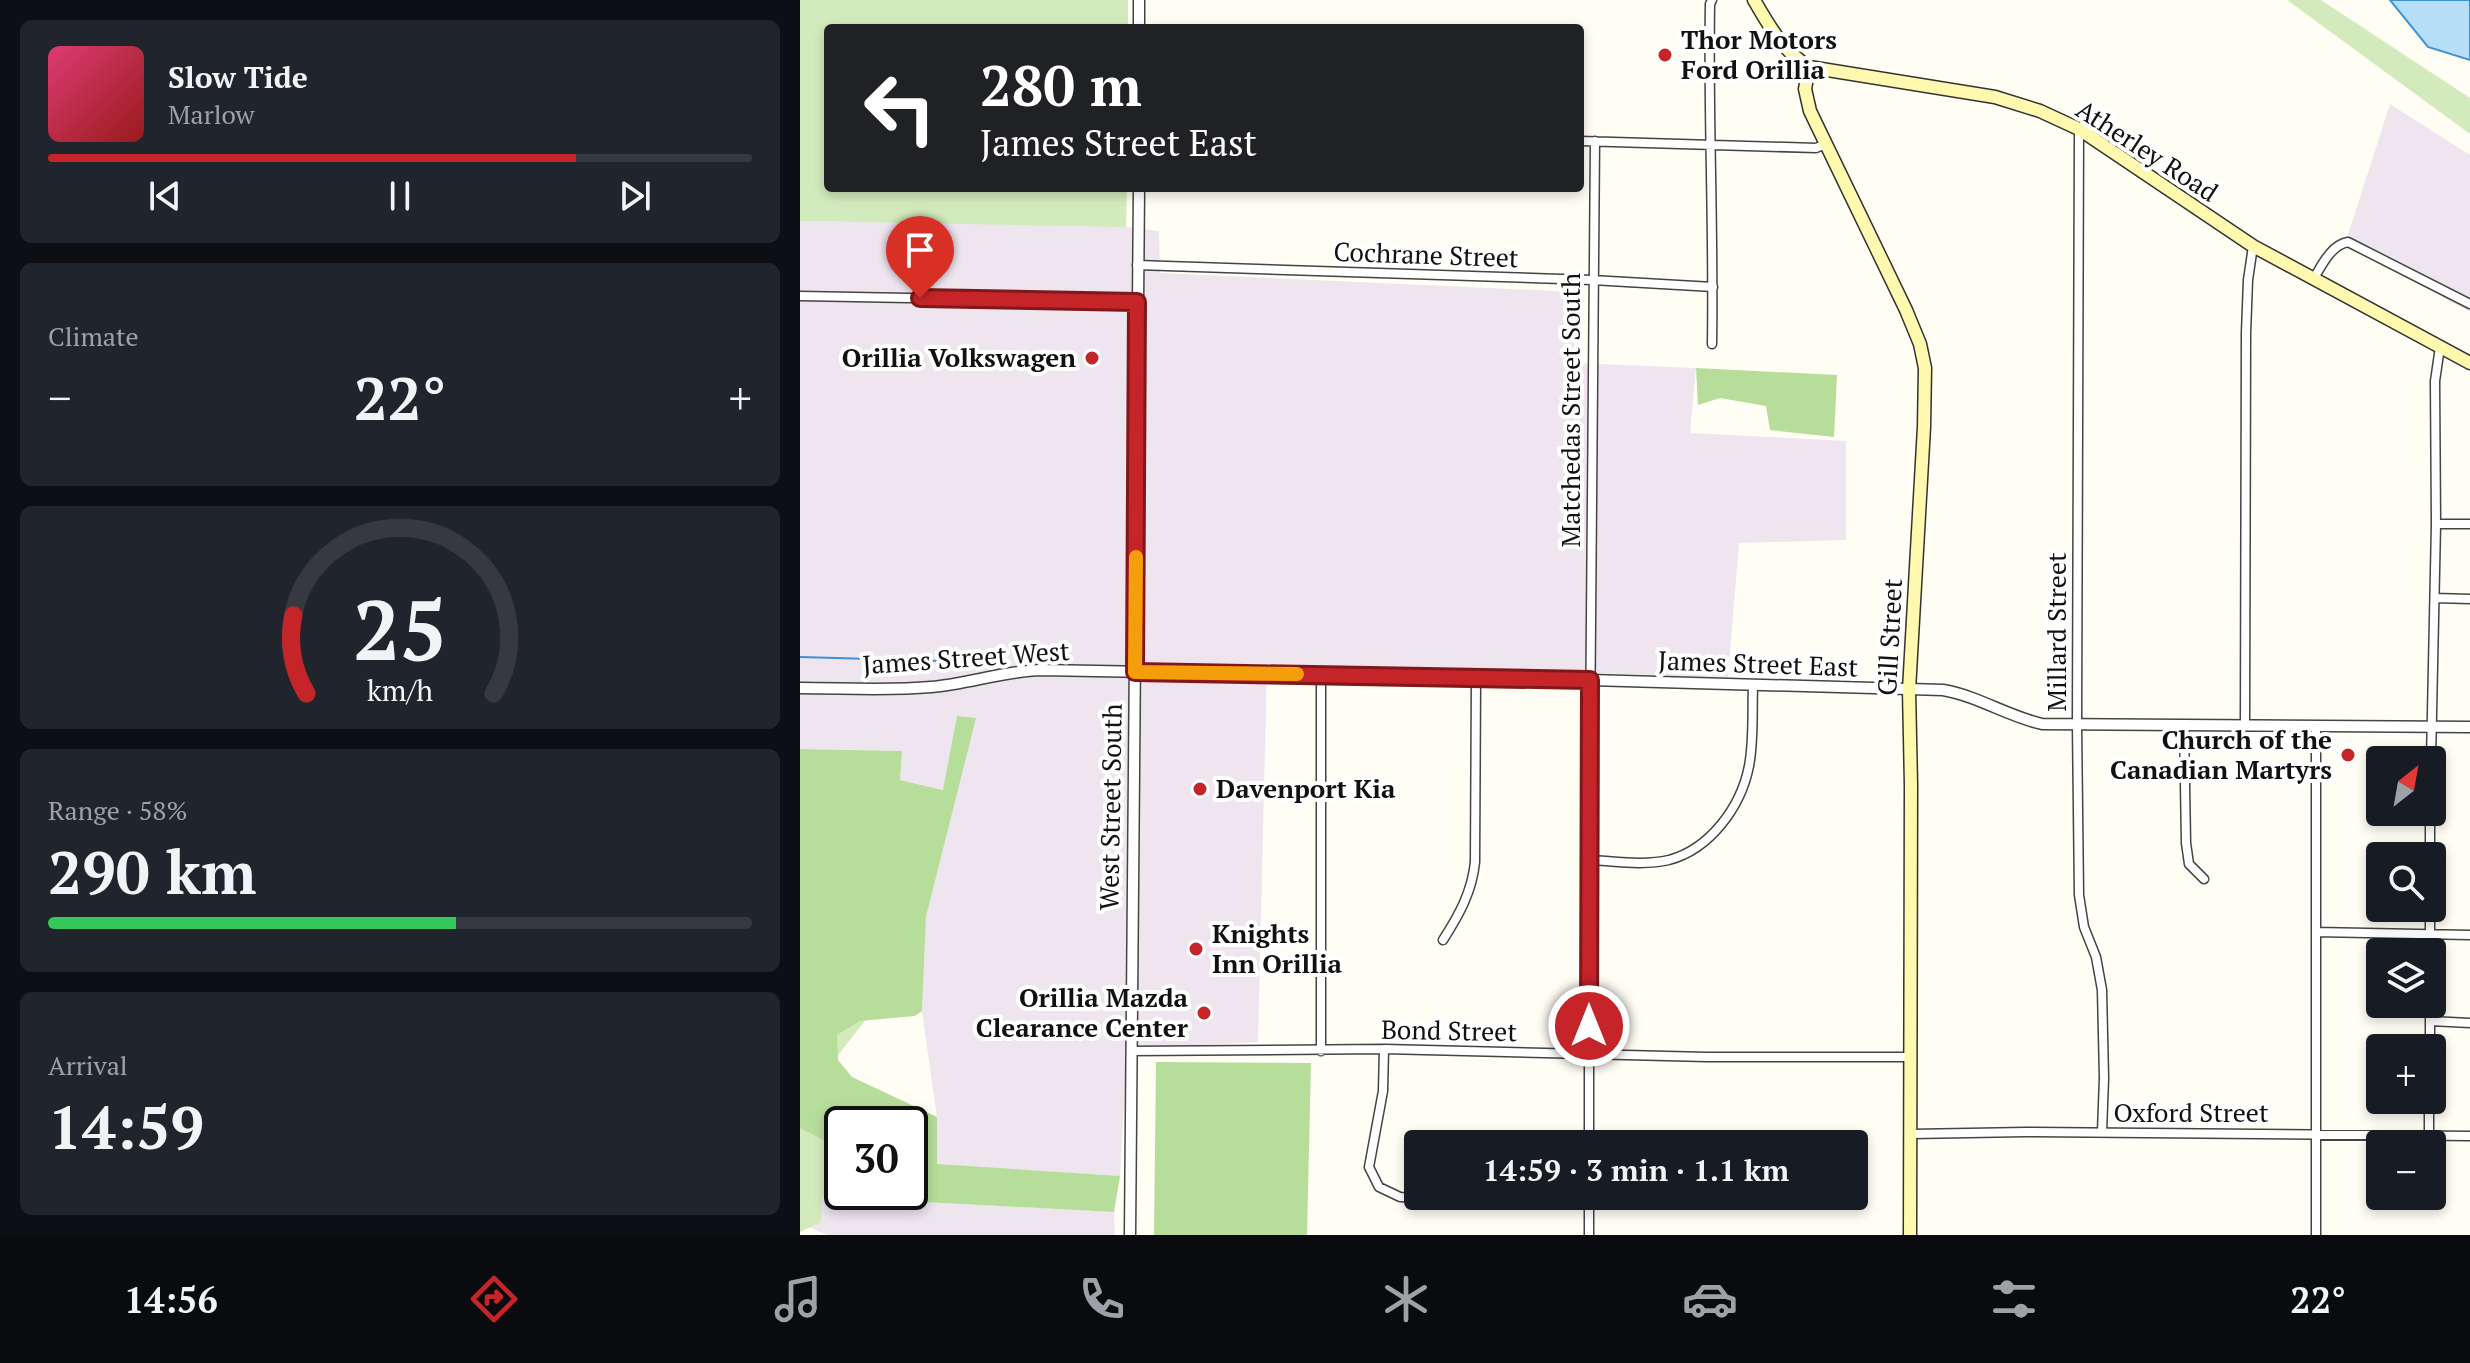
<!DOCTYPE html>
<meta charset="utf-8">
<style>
:root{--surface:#171b24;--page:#20242c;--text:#f1f3f6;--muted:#9ea1a6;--line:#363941;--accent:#c52428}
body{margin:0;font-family:"PT Serif",serif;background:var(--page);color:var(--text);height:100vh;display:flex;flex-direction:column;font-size:30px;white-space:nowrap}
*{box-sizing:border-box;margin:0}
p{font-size:26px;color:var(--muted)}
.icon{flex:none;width:44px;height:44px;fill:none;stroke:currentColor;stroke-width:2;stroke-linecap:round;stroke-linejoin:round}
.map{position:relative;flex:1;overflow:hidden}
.side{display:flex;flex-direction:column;gap:20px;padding:20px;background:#0d0f14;width:800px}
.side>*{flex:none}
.hud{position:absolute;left:24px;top:24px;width:760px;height:168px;border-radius:8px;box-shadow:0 4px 12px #0003;background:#202124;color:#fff;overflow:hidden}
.needle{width:52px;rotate:31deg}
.fabs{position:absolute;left:1566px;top:746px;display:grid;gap:16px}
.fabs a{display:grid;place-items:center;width:80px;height:80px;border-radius:8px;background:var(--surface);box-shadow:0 4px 12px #0003;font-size:40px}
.speed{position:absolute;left:24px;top:1106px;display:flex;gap:16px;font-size:40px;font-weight:700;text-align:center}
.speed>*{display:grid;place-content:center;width:104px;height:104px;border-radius:50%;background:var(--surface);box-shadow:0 4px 12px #0003;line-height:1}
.speed .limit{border:4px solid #111;border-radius:12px;background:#fff;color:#111}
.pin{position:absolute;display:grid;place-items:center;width:68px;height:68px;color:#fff;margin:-82px -34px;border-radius:50% 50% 50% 0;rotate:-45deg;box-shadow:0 0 8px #0007}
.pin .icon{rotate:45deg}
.me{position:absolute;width:88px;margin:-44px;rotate:0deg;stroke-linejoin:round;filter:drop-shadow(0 0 6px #0008)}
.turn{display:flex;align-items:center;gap:28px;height:168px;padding:0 24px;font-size:36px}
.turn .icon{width:104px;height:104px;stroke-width:2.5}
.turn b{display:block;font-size:56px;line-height:68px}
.big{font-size:60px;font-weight:600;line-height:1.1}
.side .tile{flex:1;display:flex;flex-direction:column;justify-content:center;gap:12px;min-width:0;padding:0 28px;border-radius:12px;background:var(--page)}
.side .dial{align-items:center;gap:0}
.dial svg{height:208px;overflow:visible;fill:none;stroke:var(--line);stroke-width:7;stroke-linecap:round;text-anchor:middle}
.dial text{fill:var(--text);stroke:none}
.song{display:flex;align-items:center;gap:24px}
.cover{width:96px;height:96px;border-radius:12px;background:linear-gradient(135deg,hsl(340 70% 55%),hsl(0 70% 35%))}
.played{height:8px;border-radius:4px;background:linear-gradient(90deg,var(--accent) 75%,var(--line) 75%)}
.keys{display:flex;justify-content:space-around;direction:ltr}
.heat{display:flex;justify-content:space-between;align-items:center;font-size:44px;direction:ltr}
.charge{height:12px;border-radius:6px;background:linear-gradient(90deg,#34c759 58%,var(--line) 0)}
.trip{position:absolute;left:604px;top:1130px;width:464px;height:80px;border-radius:8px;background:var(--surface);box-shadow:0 4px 12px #0003;font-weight:600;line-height:80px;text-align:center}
.menu{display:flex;height:128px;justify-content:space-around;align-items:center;background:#090b0e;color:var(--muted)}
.menu .icon{width:56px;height:56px}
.menu .on{color:var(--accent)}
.menu b{font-size:36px;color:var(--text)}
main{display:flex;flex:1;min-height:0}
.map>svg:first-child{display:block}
</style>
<main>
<section class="side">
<div class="tile">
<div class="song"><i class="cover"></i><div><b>Slow Tide</b><p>Marlow</p></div></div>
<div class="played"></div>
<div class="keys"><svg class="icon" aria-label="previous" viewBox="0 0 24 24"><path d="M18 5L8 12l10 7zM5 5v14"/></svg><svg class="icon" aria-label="pause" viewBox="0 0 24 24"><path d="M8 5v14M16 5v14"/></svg><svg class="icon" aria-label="next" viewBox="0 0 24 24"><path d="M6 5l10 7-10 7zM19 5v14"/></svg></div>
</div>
<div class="tile"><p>Climate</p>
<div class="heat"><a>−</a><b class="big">22°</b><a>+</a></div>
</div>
<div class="tile dial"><svg viewBox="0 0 100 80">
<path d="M14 69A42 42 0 1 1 86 69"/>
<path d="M14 69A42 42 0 0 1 9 39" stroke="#c52428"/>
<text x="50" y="56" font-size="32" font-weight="700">25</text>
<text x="50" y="72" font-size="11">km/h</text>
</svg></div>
<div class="tile"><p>Range · 58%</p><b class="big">290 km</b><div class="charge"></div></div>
<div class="tile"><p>Arrival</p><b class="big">14:59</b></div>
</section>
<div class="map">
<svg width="1670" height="1235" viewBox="0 0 1670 1235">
<rect width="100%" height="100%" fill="#fffdf4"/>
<!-- industrial -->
<path fill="#eee5ef" d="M 1590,104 L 1670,155 L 1670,312 L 1545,244 Z
M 0,221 L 321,226 L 359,231 L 360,273 L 777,292 L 774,363 L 896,368 L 890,433 L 1046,441 L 1046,540 L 939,543 L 928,677 L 467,664 L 458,1042 L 327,1049 L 320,1176 L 137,1165 L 137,1117 L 122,1011 L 126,917 L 175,719 L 157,717 L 144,790 L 100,780 L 102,751 L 0,749 Z
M 29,1197 L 314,1212 L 315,1235 L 27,1235 L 0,1223 L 3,1198 Z"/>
<!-- green -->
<path fill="#d3ebbc" d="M 0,0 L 328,0 L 328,28 L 28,28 L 28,188 L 327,188 L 326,227 L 0,221 Z
M 1487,0 L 1521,0 L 1670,98 L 1670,134 Z
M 0,933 L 82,999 L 35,1059 L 37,1162 L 22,1200 L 21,1222 L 0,1232 Z"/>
<!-- forest -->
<path fill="#b7dd9b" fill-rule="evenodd" d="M 896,368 L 1037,375 L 1034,437 L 970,430 L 966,406 L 920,398 L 898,405 Z
M 157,716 L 176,718 L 126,917 L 122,1011 L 115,1016 L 60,1021 L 37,1035 L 38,1060 L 52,1077 L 137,1117 L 137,1164 L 320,1176 L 314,1212 L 29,1197 L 29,1143 L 0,1128 L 0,749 L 102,751 L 100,780 L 143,790 ZM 42,1124 L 110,1124 L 110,1192 L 42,1192 Z
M 356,1062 L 511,1063 L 507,1235 L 354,1235 Z"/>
<!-- water -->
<path fill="#b7def8" stroke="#3d93d1" stroke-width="2" d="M 1590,0 L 1670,0 L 1670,60 L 1628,47 Z"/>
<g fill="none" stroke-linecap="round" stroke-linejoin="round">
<!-- stream -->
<path stroke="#3d93d1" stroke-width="2" d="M 0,657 L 142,661"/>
<!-- minor casing -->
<g stroke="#444" stroke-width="11">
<path id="minor" d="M 1279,129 L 1277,724 L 1279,895 L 1284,927 L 1296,957 L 1302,990 L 1304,1078 L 1302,1132
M 780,141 L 1016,148 L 1026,144
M 337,265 L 792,280 L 913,287
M 1514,278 C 1522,265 1531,245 1548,242 L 1670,304
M 0,296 L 337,302
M 912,344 C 914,230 908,117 910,4 L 912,0
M 1636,524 L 1670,524
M 1635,598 L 1670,599
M 1384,725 L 1386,843 L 1389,864 L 1404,879
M 1445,726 L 1446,333 L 1448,280 L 1453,246
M 1516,727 L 1516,1235
M 1631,760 L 1636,524 L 1635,381 L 1640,347
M 1630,856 L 1630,812
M 789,860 C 814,861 843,866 869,860 C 910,849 941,807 949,766 C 954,740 952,712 953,686
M 1630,908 L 1630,952
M 1516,932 L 1670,935
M 643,940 C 659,915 672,892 675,862 L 676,678
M 1630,1021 L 1670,1023
M 1630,1048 L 1630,1004
M 584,1049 L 583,1091 L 569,1167 L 579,1187 L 600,1197 L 665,1201
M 331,1051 L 584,1049 L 907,1057 L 1111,1057
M 521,1051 L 521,674
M 1111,1134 L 1226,1132 L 1670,1136
M 1629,1136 L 1629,1100
M 789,1144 L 789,860 L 795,141
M 789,1235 L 789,1196"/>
</g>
<!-- tertiary casing -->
<g stroke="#444" stroke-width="13">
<path id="tertiary" d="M 339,28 L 339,0
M 0,688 C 43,688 87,691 131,687 C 168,684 203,671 241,670 L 790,680 L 1143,690 C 1178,696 1207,716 1242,724 L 1670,727
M 330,1235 L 339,188"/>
</g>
<!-- secondary casing -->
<g stroke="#333" stroke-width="15">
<path id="secondary" d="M 954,0 C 969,26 983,51 1009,67 L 1195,97 L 1240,111 L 1279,129 L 1453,246 L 1670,363
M 1009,67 L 1005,89 L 1010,111 L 1106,310 L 1120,344 L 1125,368 L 1124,427 L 1109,690 L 1111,785 L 1110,1235"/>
</g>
<!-- minor -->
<use href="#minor" stroke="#fff" stroke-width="8"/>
<!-- tertiary -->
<use href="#tertiary" stroke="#fff" stroke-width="10"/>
<!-- secondary -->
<use href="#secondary" stroke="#fff8af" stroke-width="12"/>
</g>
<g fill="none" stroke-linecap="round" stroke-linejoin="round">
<!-- route casing -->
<g stroke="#80171a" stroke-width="20">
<path id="route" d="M 120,298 L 337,302 L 335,672 L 790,680 L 789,1026"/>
</g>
<!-- route -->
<use href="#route" stroke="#c52428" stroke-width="14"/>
<!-- slow -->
<path stroke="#f59e0b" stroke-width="14" d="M 336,557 L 335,672 L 497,674"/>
</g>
<!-- markers -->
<g fill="#c52428" stroke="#fff" stroke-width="3">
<circle cx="865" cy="55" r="8"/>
<circle cx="292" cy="358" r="8"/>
<circle cx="1548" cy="755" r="8"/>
<circle cx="400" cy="789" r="8"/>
<circle cx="396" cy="949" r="8"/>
<circle cx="404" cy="1013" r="8"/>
</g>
<g text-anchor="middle" stroke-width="8" stroke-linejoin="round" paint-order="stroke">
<!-- poi labels -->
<g font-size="26" font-weight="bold" fill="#111" stroke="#fff" text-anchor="start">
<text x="881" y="49">Thor Motors<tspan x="881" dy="30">Ford Orillia</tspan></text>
<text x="276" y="367" text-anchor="end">Orillia Volkswagen</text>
<text x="1532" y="749" text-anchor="end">Church of the<tspan x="1532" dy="30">Canadian Martyrs</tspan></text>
<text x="416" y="798">Davenport Kia</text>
<text x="412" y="943">Knights<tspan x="412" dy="30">Inn Orillia</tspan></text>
<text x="388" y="1007" text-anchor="end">Orillia Mazda<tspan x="388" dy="30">Clearance Center</tspan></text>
</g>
<!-- street labels -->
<g font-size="26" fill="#111" stroke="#fff">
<text transform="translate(1347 151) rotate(33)" y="9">Atherley Road</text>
<text transform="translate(626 255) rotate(2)" y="9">Cochrane Street</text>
<text transform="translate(771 410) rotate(-90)" y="9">Matchedas Street South</text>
<text transform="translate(1257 632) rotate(-90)" y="9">Millard Street</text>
<text transform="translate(1090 637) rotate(-87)" y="9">Gill Street</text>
<text transform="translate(166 658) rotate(-4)" y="9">James Street West</text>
<text transform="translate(958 664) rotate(2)" y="9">James Street East</text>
<text transform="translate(311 807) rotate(-89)" y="9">West Street South</text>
<text transform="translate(649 1031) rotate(1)" y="9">Bond Street</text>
<text x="1391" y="1122">Oxford Street</text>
</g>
</g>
</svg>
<div class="fabs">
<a><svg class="needle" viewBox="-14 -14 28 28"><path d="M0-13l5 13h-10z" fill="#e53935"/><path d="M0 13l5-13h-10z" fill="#9ea1a6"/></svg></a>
<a><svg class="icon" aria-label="search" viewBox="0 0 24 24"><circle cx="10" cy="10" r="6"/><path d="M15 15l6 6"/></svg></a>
<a><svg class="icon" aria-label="layers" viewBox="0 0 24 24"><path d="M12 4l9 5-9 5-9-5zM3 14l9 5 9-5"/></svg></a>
<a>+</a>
<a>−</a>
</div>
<div class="speed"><div class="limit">30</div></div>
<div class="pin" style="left:120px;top:298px;background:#d93025"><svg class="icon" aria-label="arrive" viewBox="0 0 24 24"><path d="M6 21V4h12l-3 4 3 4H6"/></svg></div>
<svg class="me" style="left:789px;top:1026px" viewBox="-20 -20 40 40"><circle r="17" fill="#c52428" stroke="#fff" stroke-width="3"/><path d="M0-11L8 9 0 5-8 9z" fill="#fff"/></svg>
<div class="trip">14:59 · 3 min · 1.1 km</div>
<div class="hud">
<div class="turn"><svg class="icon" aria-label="left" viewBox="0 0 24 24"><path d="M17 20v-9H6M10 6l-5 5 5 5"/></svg><div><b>280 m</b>James Street East</div></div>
</div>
</div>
</main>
<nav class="menu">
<b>14:56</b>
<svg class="icon on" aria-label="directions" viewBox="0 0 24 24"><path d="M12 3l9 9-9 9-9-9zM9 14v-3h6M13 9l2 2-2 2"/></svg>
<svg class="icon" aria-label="music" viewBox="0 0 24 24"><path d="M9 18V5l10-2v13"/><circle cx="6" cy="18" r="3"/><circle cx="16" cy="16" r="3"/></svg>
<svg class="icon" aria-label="phone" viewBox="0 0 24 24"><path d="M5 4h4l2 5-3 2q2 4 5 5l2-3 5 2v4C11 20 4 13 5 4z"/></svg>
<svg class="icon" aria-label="climate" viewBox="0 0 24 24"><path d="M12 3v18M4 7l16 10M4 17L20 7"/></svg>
<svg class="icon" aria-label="car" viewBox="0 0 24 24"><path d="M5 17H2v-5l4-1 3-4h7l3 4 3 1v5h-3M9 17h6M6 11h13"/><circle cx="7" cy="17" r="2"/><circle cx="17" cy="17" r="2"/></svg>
<svg class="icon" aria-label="filters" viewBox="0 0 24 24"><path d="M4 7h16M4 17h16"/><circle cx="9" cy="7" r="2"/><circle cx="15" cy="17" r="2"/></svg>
<b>22°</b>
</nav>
